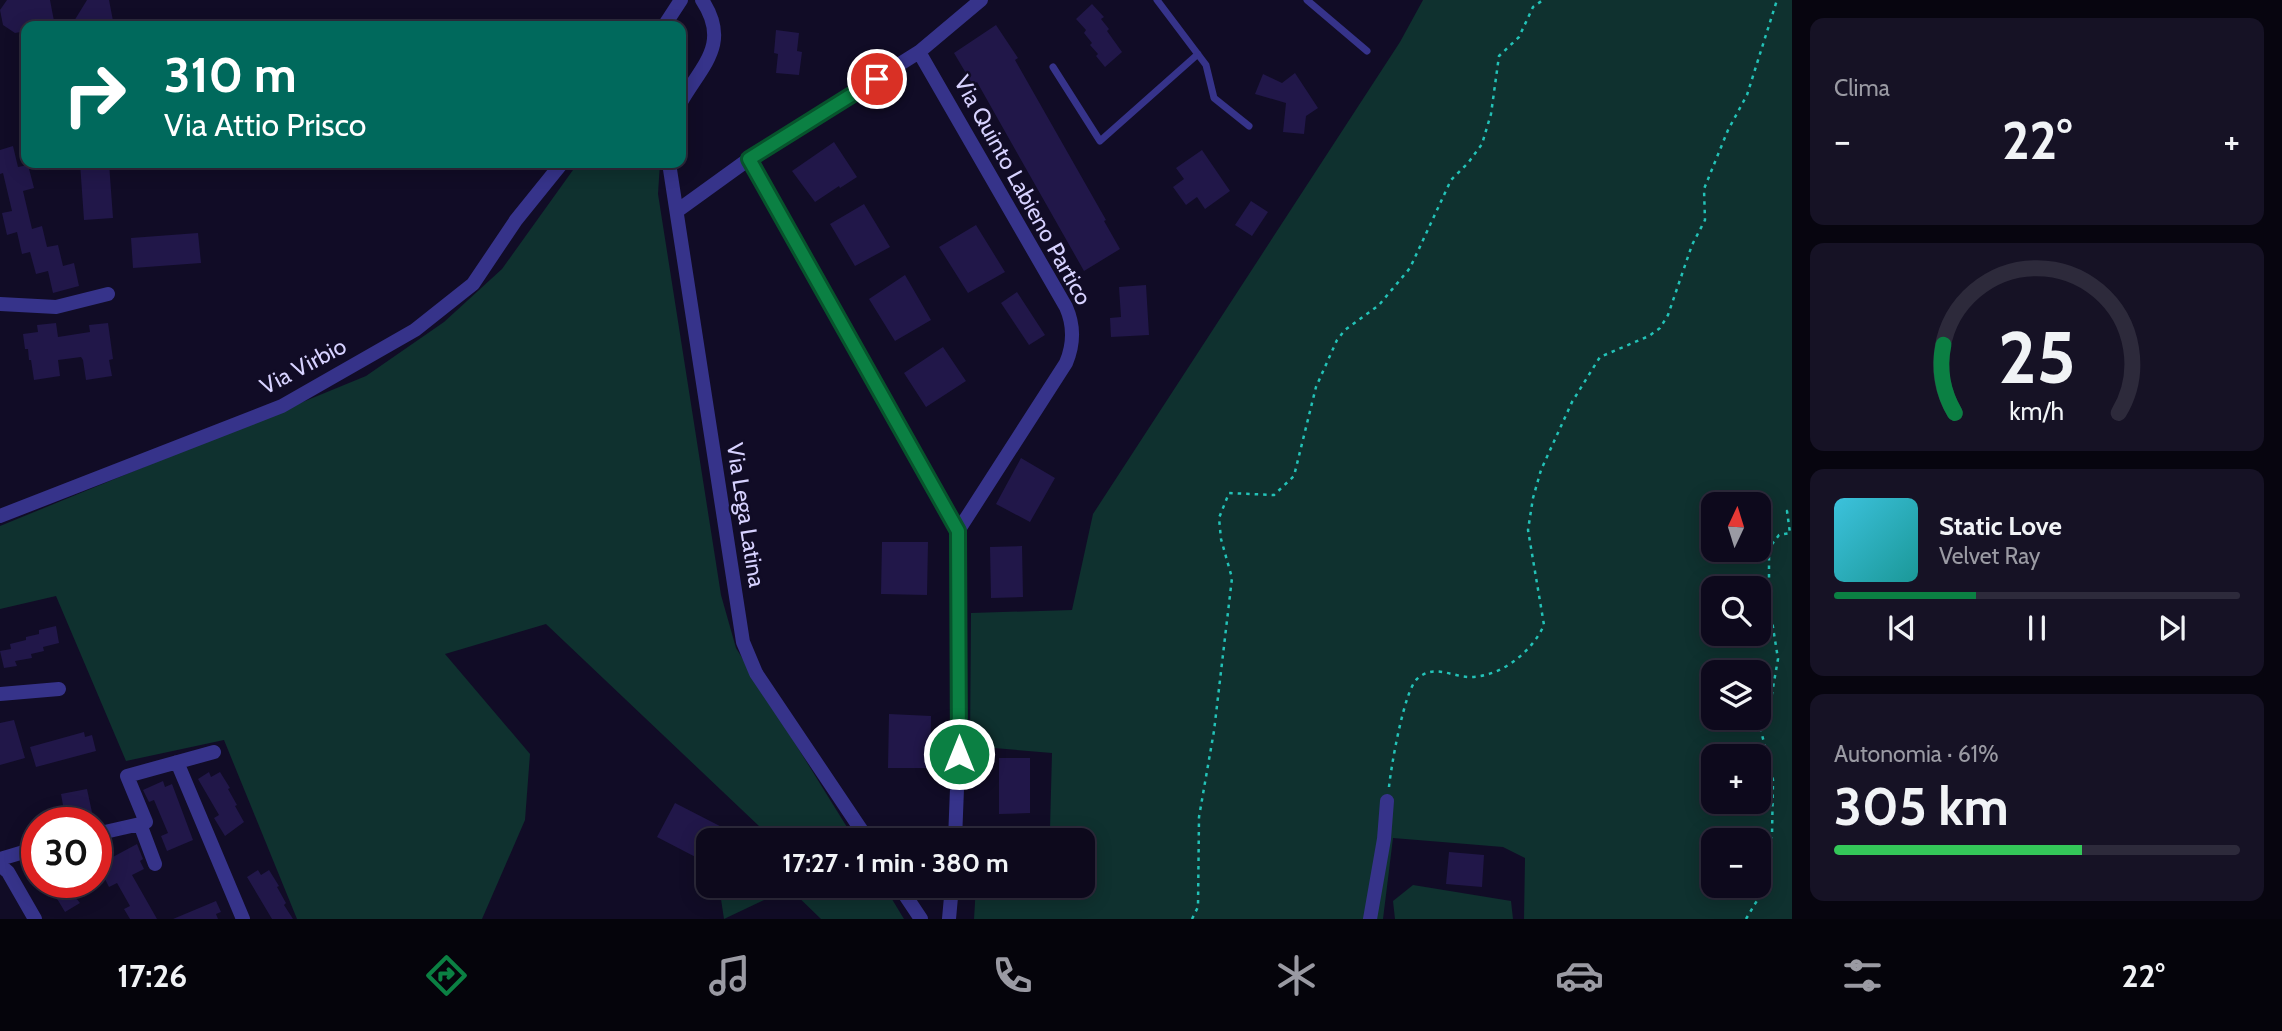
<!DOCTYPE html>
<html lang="it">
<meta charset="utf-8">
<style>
:root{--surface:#0d091c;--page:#161225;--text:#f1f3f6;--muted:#9a9aa3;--line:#2d2a3b;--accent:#0b8043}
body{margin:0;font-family:Cabin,sans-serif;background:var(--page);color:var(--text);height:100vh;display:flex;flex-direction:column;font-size:26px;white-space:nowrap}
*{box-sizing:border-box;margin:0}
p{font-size:23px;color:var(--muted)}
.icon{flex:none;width:38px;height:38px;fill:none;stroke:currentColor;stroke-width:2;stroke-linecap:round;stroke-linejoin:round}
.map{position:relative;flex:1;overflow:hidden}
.sheet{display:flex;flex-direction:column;gap:18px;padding:18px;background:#07050f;width:490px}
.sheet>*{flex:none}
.banner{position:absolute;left:21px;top:21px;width:665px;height:147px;border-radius:14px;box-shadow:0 4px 18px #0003,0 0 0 2px var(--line);background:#00695c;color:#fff;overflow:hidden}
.needle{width:46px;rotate:4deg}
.buttons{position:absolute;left:1701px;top:492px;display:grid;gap:14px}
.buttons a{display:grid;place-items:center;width:70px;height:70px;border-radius:14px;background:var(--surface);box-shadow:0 4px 18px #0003,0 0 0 2px var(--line);font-size:35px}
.speed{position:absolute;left:21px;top:807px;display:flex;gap:14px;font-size:35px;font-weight:700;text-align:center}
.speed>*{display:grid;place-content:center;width:91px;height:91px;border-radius:50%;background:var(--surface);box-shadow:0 4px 18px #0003,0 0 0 2px var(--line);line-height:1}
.speed .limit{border:10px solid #d22;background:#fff;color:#111}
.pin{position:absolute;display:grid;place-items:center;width:60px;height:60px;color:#fff;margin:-30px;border:4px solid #fff;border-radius:50%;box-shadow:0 2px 7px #0007}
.me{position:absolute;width:77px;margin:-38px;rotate:0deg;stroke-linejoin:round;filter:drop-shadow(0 0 5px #0008)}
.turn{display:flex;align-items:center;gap:24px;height:147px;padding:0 28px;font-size:32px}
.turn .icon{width:91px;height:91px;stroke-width:2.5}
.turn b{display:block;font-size:49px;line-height:60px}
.big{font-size:52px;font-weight:700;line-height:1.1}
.sheet .widget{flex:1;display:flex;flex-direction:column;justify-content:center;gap:10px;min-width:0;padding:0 24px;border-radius:14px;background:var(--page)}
.sheet .dial{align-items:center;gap:0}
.dial svg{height:182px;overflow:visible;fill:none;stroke:var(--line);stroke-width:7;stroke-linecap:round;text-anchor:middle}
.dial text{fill:var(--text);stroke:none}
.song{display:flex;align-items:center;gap:21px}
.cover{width:84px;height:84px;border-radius:10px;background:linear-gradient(135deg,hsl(190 70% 55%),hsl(180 70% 35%))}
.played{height:7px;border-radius:4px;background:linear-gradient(90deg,var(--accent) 35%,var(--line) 35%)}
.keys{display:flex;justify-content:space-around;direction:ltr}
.heat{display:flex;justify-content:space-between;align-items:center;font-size:38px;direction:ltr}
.charge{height:10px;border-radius:5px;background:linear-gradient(90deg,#34c759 61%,var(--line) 0)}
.trip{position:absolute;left:696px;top:828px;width:399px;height:70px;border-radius:14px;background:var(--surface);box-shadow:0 4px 18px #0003,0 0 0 2px var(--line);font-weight:700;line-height:70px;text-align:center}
.dock{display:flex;height:112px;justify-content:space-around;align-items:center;background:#05040b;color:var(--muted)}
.dock .icon{width:49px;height:49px}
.dock .current{color:var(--accent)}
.dock b{font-size:32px;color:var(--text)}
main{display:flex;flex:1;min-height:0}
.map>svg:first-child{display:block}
</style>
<main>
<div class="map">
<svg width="1792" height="919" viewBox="0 0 1792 919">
<rect width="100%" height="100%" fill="#110c26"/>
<!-- green -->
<path fill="#0f312f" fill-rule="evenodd" d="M 1423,0 L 1792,0 L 1792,919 L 1524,919 L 1525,858 L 1503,847 L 1393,838 L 1383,919 L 974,919 L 976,886 L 1083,886 L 1083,840 L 1019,840 L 1050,829 L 1052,753 L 970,746 L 971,613 L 1072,610 L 1093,514 L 1400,42 ZM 1713,504 L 1759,504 L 1759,550 L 1713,550 ZM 1713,588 L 1759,588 L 1759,634 L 1713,634 ZM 1713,672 L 1759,672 L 1759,718 L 1713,718 ZM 1713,756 L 1759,756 L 1759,802 L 1713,802 ZM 1713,840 L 1759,840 L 1759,886 L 1713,886 Z
M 578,163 L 660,163 L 658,194 L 721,595 L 736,648 L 855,840 L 751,840 L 760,827 L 546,624 L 445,654 L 530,754 L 525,820 L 482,919 L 297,919 L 224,740 L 126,761 L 56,596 L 0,609 L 0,526 L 366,376 L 444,322 L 502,269 Z
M 1413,885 L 1511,901 L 1513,919 L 1395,919 L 1393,901 Z
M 719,886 L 884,886 L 904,919 L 821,919 L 789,888 L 724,919 Z"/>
<!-- building -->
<path fill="#211749" d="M 7,0 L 50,0 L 54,21 L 51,26 L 26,26 L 26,31 L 15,33 L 3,25 L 0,10 Z
M 87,0 L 109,0 L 114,26 L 71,26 Z
M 1092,4 L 1104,17 L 1101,19 L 1109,29 L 1107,31 L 1122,52 L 1105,67 L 1096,56 L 1098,54 L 1090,45 L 1092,43 L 1084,33 L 1086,30 L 1076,19 Z
M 996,25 L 1018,58 L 1015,60 L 1106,220 L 1104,221 L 1120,249 L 1084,271 L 977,82 L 973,85 L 954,53 Z
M 776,30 L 799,33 L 797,51 L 802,52 L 799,75 L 776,73 L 778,54 L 774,53 Z
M 1295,73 L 1318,108 L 1306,116 L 1304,134 L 1283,132 L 1286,103 L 1255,94 L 1263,74 L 1282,83 Z
M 834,142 L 857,177 L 840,188 L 839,186 L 815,202 L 792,171 Z
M 13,146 L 18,167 L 28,165 L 34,188 L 23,191 L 32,229 L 42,226 L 47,247 L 58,245 L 63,266 L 74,263 L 79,286 L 53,293 L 48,271 L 36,274 L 30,252 L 22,254 L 17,232 L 7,235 L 2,213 L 12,211 L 3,173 L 0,174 L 0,150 Z
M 1202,150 L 1230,191 L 1205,209 L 1197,197 L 1186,205 L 1173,187 L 1184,179 L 1176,168 Z
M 80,163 L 109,163 L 113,218 L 84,220 Z
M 1251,201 L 1268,212 L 1252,236 L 1235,225 Z
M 864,204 L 890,247 L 855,266 L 830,224 Z
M 976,225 L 1005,272 L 968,293 L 939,247 Z
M 198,233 L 201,263 L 133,268 L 131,238 Z
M 905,275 L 931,320 L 895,341 L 869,299 Z
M 1146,285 L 1149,335 L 1111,337 L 1110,318 L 1121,317 L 1119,287 Z
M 1017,292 L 1045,335 L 1029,345 L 1001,303 Z
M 56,323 L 58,337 L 90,332 L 89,325 L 108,323 L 113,359 L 109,360 L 112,376 L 86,380 L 83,360 L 81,357 L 58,360 L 60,376 L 34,380 L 31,360 L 29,360 L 28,349 L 25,349 L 23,334 L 38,332 L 37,325 Z
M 943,347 L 966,381 L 926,407 L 904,373 Z
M 1021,458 L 1055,478 L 1030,522 L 996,504 Z
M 882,542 L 928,542 L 927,595 L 881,594 Z
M 1022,546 L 1023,597 L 991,598 L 990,547 Z
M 56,626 L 59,643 L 43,647 L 44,651 L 31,654 L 32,658 L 15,661 L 17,666 L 4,668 L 0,651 L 11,649 L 10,644 L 26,640 L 26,637 L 39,634 L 39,630 Z
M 889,714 L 931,716 L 930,768 L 888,768 Z
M 14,720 L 25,758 L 0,765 L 0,723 Z
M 84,732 L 85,737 L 92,735 L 96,751 L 36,767 L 30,747 Z
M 999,758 L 1030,758 L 1030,813 L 999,814 Z
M 209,772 L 211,777 L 220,772 L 230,788 L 228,789 L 237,805 L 235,806 L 244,822 L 225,836 L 214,818 L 219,815 L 198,779 Z
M 163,781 L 165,787 L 172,784 L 193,840 L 167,851 L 161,836 L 168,833 L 154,800 L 149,802 L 143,790 Z
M 87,789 L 93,817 L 66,822 L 61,794 Z
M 675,803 L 747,840 L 709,840 L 709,864 L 657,837 Z
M 137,844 L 143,859 L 140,861 L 144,869 L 132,875 L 157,919 L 130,919 L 124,909 L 130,906 L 117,883 L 109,887 L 105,879 L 96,884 L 96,866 Z
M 1449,852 L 1484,855 L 1482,887 L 1446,884 Z
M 258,870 L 261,875 L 269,870 L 279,886 L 277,887 L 286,903 L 284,905 L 293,919 L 272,919 L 247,877 Z
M 47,882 L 75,882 L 82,894 L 76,898 L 80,903 L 65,912 Z
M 216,901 L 221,912 L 216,914 L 218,919 L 173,919 Z"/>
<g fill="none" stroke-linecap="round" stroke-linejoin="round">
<!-- path -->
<path stroke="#23c2b7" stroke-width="2.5" stroke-dasharray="3.5 5" stroke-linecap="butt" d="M 1759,716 L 1770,705 L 1778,659 L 1769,602 L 1769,548 L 1779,535 L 1790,533 L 1787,511 L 1792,511
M 1389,787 C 1391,767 1404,691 1417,679 C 1433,664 1451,676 1468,677 C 1500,678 1532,652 1544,625 L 1528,530 L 1533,498 L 1541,470 L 1572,402 L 1600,357 L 1649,336 L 1660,328 L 1668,315 L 1692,245 L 1705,220 L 1704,189 L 1728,130 L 1747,95 L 1777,0
M 1192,919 L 1198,907 L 1199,817 L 1214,731 L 1232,578 L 1221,539 L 1219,518 L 1229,493 L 1274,495 L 1294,476 L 1316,387 L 1337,340 L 1345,330 L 1379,305 L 1410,268 L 1451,180 L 1468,163 L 1482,144 L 1491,114 L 1499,56 L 1519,37 L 1533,7 L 1543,0
M 1746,919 L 1767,884 L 1768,848 L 1772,835 L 1773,780 L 1758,718"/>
<!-- service -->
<path stroke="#36338a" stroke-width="7" d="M 1157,0 L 1206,65 L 1214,98 L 1249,126
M 1307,0 L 1367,51
M 1053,67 L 1100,141 L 1198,54"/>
<!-- minor -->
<path stroke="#36338a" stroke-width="14" d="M 664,26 L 681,0
M 919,52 L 1066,307 C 1074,325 1074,344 1066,363 L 958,531
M 681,102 C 702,65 731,44 702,0
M 749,159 L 958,531 L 959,737 L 955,840
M 669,163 L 743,642 L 756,673 L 868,840
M 677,211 L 749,159 L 919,52 L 981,0
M 0,304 L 56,307 L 108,294
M 0,516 L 282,406 L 415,330 L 473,284 L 516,220 L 562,163
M 0,694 L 59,689
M 177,762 L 243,919
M 140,824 L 146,822 L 127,776 L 214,752
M 140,824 L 155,864
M 96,834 L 140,824
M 0,859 L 37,848
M 0,865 L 8,872 L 35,919
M 899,886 L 921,919
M 949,919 L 952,886
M 1370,919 L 1384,839 L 1387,801"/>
</g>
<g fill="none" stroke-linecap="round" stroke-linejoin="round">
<!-- route casing -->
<g stroke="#07532c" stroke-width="18">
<path id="route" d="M 877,79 L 749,159 L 958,531 L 959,754"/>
</g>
<!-- route -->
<use href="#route" stroke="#0b8043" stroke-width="12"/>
</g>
<g text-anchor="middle" stroke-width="5" stroke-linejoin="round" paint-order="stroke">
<!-- street labels -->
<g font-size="23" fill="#d7d2ff" stroke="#110c26">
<text transform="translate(1023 190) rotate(61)" y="8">Via Quinto Labieno Partico</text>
<text transform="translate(303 366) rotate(-28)" y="8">Via Virbio</text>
<text transform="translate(746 515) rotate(81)" y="8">Via Lega Latina</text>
</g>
</g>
</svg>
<div class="buttons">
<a><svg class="needle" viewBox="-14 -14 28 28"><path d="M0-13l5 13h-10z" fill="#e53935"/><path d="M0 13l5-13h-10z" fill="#9a9aa3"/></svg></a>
<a><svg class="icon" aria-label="search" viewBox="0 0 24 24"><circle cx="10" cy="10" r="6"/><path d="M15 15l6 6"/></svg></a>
<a><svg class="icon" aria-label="layers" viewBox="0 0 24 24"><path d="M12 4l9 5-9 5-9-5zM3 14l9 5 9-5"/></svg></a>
<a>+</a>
<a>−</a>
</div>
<div class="speed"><div class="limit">30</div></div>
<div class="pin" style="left:877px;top:79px;background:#d93025"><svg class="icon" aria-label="arrive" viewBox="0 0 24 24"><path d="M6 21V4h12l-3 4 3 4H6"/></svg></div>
<svg class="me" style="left:959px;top:754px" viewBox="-20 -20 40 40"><circle r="17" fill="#0b8043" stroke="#fff" stroke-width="3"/><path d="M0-11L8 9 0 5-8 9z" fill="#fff"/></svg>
<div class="trip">17:27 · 1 min · 380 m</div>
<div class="banner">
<div class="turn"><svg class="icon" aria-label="right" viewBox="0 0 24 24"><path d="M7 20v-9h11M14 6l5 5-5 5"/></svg><div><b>310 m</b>Via Attio Prisco</div></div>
</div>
</div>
<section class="sheet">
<div class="widget"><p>Clima</p>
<div class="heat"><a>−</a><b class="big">22°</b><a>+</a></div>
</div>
<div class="widget dial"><svg viewBox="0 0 100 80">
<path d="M14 69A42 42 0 1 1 86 69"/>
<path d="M14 69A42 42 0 0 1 9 39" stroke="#0b8043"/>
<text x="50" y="56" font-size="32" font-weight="700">25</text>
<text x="50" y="72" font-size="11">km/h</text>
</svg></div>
<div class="widget">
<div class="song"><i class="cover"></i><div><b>Static Love</b><p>Velvet Ray</p></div></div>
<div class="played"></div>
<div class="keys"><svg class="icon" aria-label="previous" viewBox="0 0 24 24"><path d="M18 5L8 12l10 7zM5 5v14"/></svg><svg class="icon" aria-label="pause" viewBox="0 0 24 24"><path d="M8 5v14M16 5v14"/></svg><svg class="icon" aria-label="next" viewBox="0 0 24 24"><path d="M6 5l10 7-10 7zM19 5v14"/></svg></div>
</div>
<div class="widget"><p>Autonomia · 61%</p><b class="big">305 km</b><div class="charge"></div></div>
</section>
</main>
<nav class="dock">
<b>17:26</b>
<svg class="icon current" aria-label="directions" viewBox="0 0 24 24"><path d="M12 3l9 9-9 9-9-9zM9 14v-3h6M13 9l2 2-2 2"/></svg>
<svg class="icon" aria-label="music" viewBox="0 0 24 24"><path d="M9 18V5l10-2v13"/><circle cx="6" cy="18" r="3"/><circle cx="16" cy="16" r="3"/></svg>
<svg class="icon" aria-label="phone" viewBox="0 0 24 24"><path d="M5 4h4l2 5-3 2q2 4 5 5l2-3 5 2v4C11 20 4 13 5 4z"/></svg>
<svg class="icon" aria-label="climate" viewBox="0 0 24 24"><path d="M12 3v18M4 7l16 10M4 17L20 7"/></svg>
<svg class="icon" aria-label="car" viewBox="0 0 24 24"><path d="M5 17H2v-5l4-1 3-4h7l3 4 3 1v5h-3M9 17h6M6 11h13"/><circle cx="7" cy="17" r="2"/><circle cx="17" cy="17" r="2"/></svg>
<svg class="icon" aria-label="filters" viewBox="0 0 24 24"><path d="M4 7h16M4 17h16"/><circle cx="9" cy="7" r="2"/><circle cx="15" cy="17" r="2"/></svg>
<b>22°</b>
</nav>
